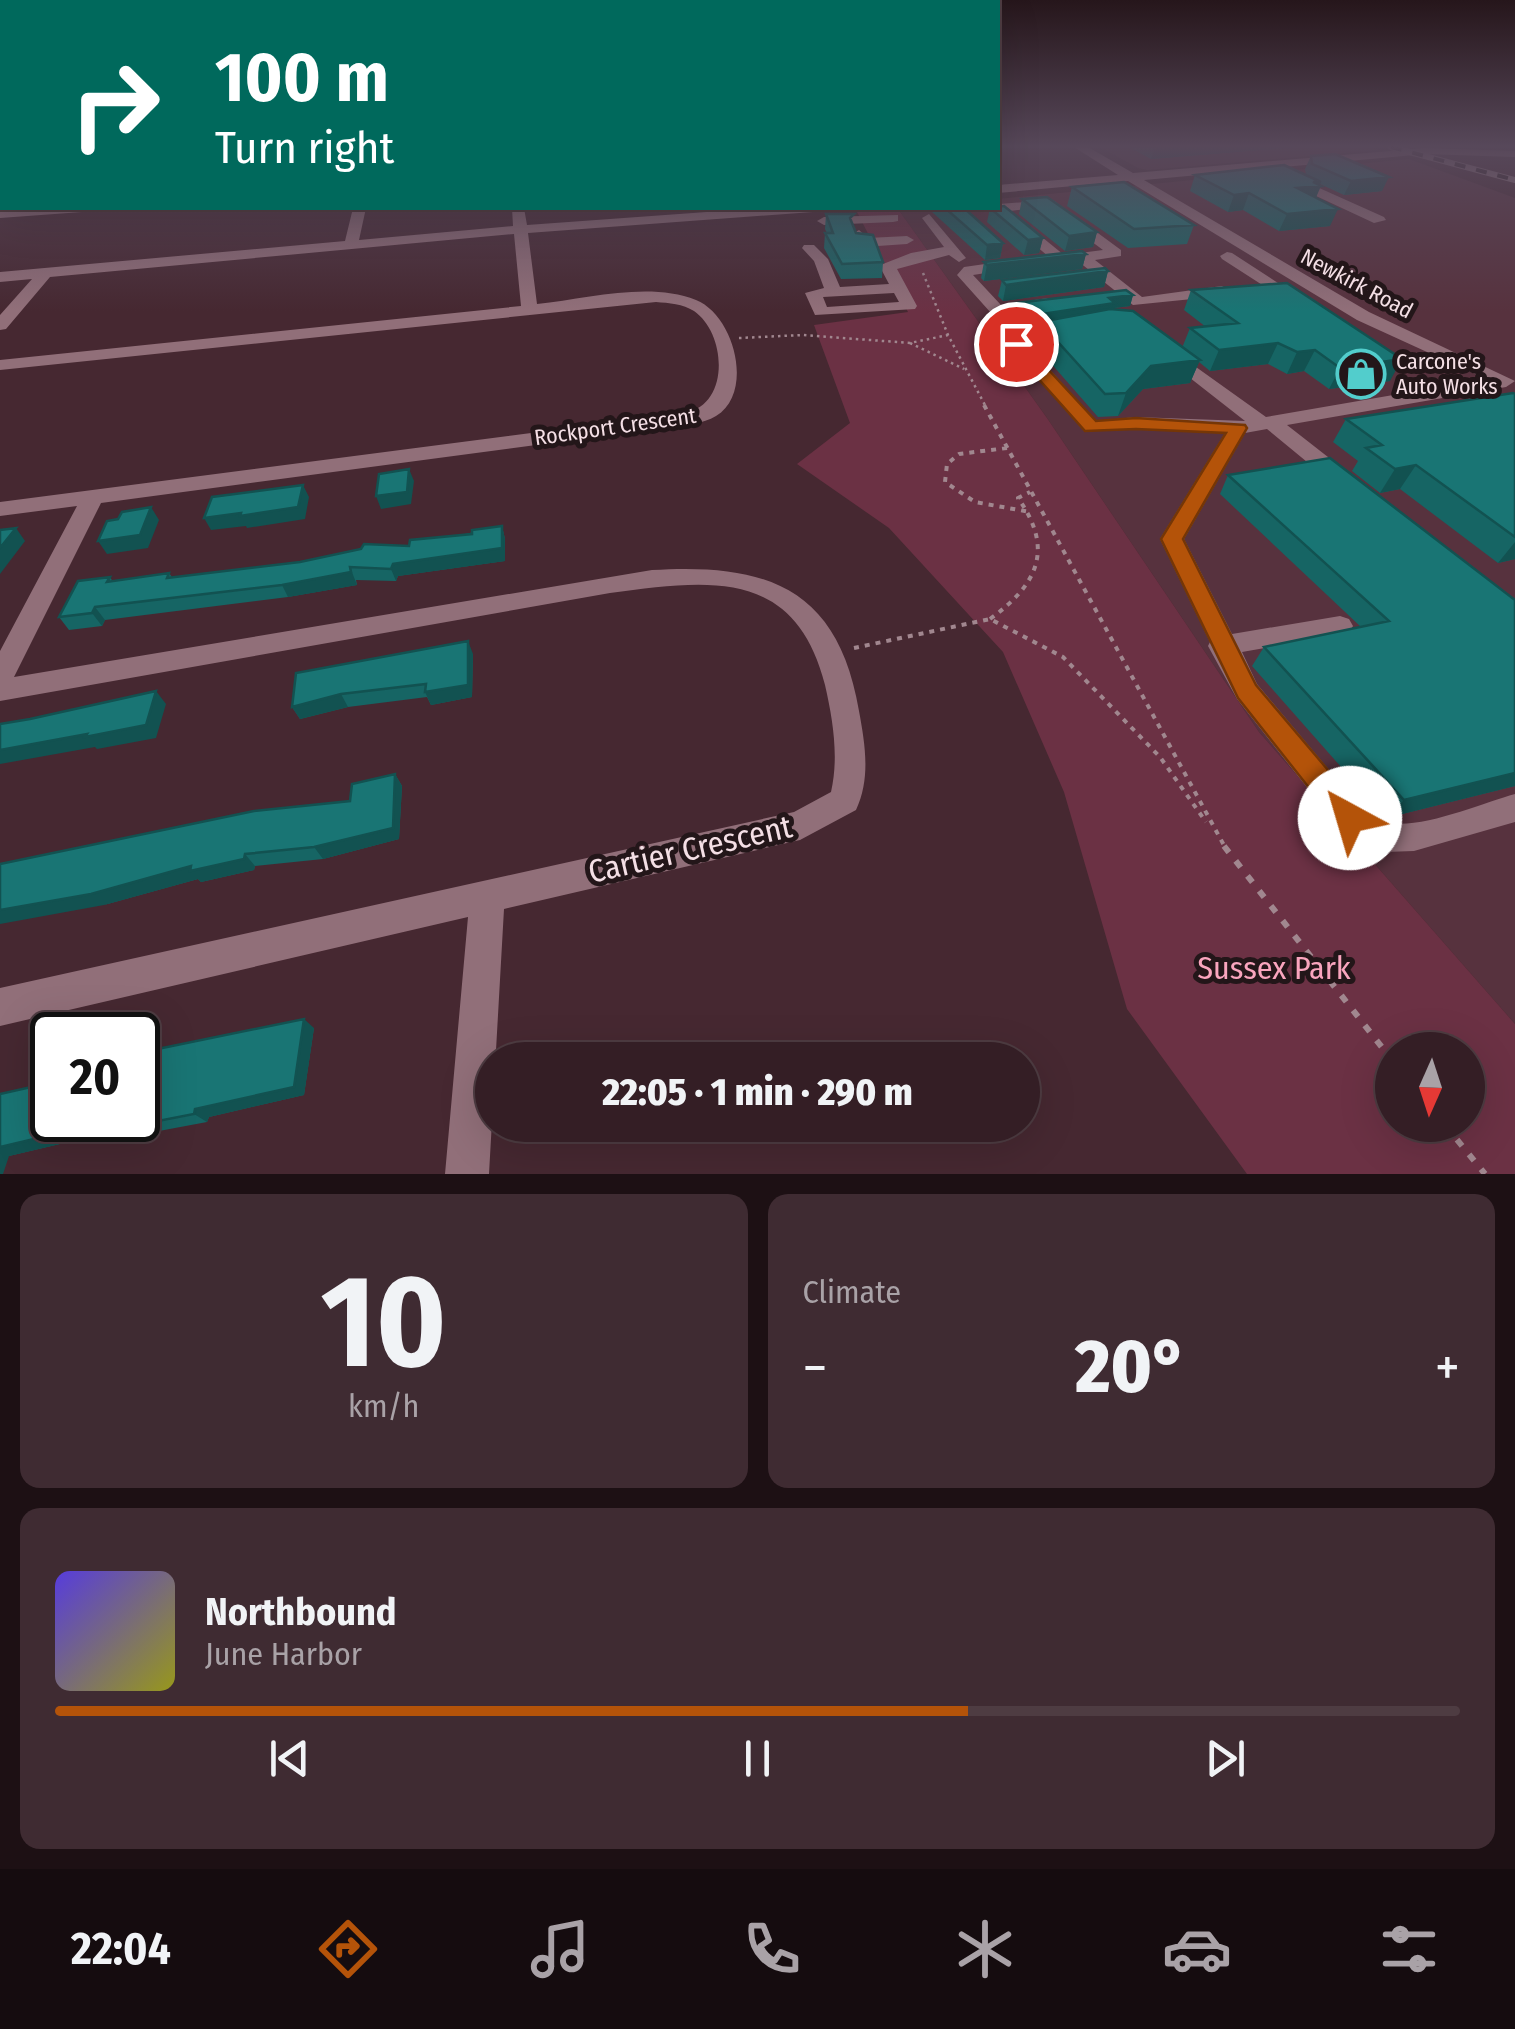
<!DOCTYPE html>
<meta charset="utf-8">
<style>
:root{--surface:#341e25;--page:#3f2b32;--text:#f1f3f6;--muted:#a9a2a7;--line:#4e3c42;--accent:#b45309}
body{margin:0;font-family:"Fira Sans Condensed",sans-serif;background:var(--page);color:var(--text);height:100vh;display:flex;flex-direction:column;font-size:38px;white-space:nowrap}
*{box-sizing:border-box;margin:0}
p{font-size:32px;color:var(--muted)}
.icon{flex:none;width:55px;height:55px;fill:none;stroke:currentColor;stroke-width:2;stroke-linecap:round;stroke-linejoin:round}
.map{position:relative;height:1174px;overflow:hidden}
.panel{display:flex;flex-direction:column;gap:20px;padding:20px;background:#1d1014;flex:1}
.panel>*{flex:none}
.banner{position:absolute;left:0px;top:0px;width:1000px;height:210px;box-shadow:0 10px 40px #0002,0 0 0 2px var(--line);background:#00695c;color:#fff;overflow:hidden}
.needle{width:65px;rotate:183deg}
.fabs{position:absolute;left:1375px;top:1032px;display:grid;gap:20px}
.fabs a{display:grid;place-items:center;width:110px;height:110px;border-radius:50%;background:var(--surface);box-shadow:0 10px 40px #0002,0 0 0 2px var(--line);font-size:50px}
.speed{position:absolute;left:30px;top:1012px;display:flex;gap:20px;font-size:50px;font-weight:700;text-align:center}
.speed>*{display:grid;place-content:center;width:130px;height:130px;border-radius:50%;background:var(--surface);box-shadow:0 10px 40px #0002,0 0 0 2px var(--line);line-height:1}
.speed .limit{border:5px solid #111;border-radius:15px;background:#fff;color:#111}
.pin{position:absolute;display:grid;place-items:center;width:85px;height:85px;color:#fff;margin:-42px;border:5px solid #fff;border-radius:50%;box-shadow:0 2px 10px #0007}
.me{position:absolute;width:110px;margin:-55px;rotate:321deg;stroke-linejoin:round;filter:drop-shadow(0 0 8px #0008)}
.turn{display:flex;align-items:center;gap:35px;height:210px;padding:0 50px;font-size:45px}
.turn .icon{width:130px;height:130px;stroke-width:2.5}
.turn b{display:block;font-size:70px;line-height:85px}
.big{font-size:75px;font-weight:800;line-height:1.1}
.panel .card{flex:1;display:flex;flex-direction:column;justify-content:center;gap:15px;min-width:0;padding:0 35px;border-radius:20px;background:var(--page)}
.panel .dial{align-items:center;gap:0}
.dial b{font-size:130px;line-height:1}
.song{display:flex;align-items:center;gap:30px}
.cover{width:120px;height:120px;border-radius:15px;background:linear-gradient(135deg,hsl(250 70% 55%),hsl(60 70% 35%))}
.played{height:10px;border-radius:5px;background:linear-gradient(90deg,var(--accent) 65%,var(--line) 65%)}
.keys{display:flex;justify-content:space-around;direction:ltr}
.heat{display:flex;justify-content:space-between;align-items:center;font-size:55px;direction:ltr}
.panel .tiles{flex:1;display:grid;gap:20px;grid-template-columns:1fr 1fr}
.card:last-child{grid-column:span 2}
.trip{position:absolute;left:475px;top:1042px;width:565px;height:100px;border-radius:50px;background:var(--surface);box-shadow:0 10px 40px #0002,0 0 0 2px var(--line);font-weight:800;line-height:100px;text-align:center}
.tab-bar{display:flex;height:160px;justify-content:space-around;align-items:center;background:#150c0f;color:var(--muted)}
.tab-bar .icon{width:70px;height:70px}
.tab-bar .active{color:var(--accent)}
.tab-bar b{font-size:45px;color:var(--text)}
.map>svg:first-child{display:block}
</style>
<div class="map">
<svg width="1515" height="1174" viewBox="0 0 1515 1174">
<rect width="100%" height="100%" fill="#462831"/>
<!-- built -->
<path fill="#57323e" d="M 1100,147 L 1367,147 L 1379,150 L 1148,170 L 1138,168 Z
M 1409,159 L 1515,198 L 1515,1024 L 1259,732 L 1047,418 L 898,209 L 998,208 L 998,199 Z"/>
<!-- green -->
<path fill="#6b3144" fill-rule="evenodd" d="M 898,209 L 1047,418 L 1259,732 L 1515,1024 L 1515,1174 L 1247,1174 L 1127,1009 L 1064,792 L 1003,652 L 889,528 L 797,464 L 850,423 L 814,325 L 908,312 L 856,210 ZM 1392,1050 L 1468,1050 L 1468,1125 L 1392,1125 Z"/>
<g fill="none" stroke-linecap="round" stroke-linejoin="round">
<!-- path-far2 -->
<path stroke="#a1878f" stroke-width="2.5" stroke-dasharray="2.5 4" stroke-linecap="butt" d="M 923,273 L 948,335 L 986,407
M 739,338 L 803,335 L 910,343 L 948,335
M 910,343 L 964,369"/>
<!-- path-far1 -->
<path stroke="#a1878f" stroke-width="4" stroke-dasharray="5 6" stroke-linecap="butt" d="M 984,405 L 1226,849
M 1007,448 L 959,454 L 947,464 L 945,482 L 975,502 L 1030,512
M 990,619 C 1037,585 1055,550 1018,498 L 1030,492
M 854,648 L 990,619 L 1063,657 L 1160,757 L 1206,822"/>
<!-- path -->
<path stroke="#a1878f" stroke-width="6" stroke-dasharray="8 11" stroke-linecap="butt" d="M 1224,846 L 1392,1060
M 1445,1125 L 1485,1174"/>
<!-- minor -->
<path fill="#916f79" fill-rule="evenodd" d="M 1074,147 L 1088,147 L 1133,173 L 1425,148 L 1515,151 L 1515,157 L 1425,154 L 1144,180 L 1369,312 L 1515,381 L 1506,387 L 1287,425 L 1351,475 L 1354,480 L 1343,487 L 1335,485 L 1267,429 L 1245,433 L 1184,539 L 1232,634 L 1340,616 L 1349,619 L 1353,626 L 1349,633 L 1242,652 L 1257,684 L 1361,808 C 1367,812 1375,818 1382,821 C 1414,833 1482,803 1515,794 L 1515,822 L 1414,851 L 1385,852 L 1359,842 L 1339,828 L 1237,699 L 1208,646 L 1210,642 L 1160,539 L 1225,433 L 1136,429 L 1084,431 L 1007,343 L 1015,331 L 1074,324 L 1074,332 L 1025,342 L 1096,421 L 1136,417 L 1245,421 L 1162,356 L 1159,352 L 1168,347 L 1266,417 L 1486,379 L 1357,320 L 1128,181 L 998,193 L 998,185 L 1118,175 Z
M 0,161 L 2,162 L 2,168 L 0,169 Z
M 1288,174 L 1384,217 L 1386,220 L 1374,223 L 1284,181 Z
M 1053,200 L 1121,250 L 1121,256 L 1095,260 L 1142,297 L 1222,286 L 1230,291 L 1222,296 L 1133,305 L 1079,262 L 1048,264 L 1049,257 L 992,208 L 999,204 ZM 1045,207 L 1103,250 L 1064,255 L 1010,211 Z
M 34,208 L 89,208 L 82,212 L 0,218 L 0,210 Z
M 353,208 L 366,208 L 359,240 L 513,226 L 512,208 L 524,208 L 527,225 L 762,208 L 820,208 L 813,212 L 528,233 L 537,304 C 586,299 649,281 696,300 C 734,315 755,392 716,416 C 703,424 685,425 671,427 L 101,503 L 14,677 L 652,570 C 766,563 838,587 859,711 C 865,744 871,778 856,810 L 800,840 L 504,909 L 489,1174 L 445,1174 L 468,917 L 0,1026 L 0,988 L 794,812 L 831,792 C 839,757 833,720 825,685 C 795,567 709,580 610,593 L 0,701 L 0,651 L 77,506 L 0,516 L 0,502 L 685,413 C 730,405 727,334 694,311 C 683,304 669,303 656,302 L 0,370 L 0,360 L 521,306 L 514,234 L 50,277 L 6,329 L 0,330 L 0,315 L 32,279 L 0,282 L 0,272 L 345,241 Z
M 929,214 L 966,258 L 959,262 L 949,255 L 897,269 L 917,306 L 915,309 L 815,315 L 805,293 L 824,288 L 814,261 L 802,248 L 804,245 L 814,245 L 828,259 L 840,287 L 889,284 L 880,267 L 883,264 L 911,253 L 944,247 L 922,218 ZM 894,293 L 899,302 L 827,307 L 823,297 Z
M 898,215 L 898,221 L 893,222 L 824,225 L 817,221 L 824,217 Z
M 859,230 L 868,238 L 907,236 L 914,240 L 907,244 L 863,247 L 858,246 L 852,234 Z
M 1227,252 L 1232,253 L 1281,285 L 1267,288 L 1222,259 L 1220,256 Z
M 1013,260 L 1021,265 L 1018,268 L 973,275 L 1001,305 L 1048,298 L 1054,300 L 1054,306 L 991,313 L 957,275 L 964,267 Z"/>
<!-- rail casing -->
<g stroke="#9b8189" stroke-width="6">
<path id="rail" d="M 1391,147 L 1515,180"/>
</g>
<!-- rail -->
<use href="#rail" stroke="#231619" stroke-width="4" stroke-dasharray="11" stroke-linecap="butt"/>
</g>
<!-- wall -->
<path fill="#166564" d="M 1129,147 L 1298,147 L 1151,159 Z
M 1311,156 L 1382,191 L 1344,195 L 1320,184 L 1316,198 L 1330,226 L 1279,231 L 1243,210 L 1228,212 L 1190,191 L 1195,175 L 1306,175 L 1305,169 Z
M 1072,187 L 1194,225 L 1187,244 L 1128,248 L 1067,206 Z
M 1022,199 L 1097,232 L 1093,247 L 1065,251 L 1019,214 Z
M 931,208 L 986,208 L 967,211 L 1003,243 L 1000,258 L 985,260 L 931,211 Z
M 990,208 L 1043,238 L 1039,253 L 1024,255 L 987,222 Z
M 826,214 L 853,227 L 856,233 L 883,262 L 882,278 L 841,279 L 824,248 L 825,233 L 827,233 L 825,229 Z
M 1086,254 L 1082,269 L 984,281 L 981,278 L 984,262 Z
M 1108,271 L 1104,287 L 1003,301 L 998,296 L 1002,280 Z
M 1191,290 L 1390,381 L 1329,389 L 1304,371 L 1287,374 L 1268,364 L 1210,371 L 1199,362 L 1190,383 L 1143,389 L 1118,416 L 1098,417 L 1034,344 L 1039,325 L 1026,327 L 1013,314 L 1016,303 L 1133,295 L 1130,306 L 1114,308 L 1113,309 L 1182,348 L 1190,328 L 1206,327 L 1184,310 Z
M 1515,394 L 1515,559 L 1498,563 L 1400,489 L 1380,493 L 1352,471 L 1358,461 L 1333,442 L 1346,419 Z
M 1228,475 L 1515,600 L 1515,786 L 1386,818 L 1252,666 L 1264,647 L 1361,627 L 1220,494 Z
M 502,526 L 505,539 L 505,561 L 398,576 L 396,581 L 356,580 L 357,585 L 288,597 L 105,620 L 102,626 L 69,630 L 59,617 L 110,577 L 113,582 L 169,573 L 172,577 L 300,562 L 409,546 Z
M 473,654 L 472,697 L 431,705 L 427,697 L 348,707 L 300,719 L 292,707 Z
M 395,774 L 402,786 L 399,839 L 323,859 L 255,866 L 254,870 L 201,882 L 198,879 L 104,905 L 350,801 Z
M 314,1028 L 304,1095 L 209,1117 L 207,1122 L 127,1137 L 115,1131 L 9,1156 L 0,1094 Z"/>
<!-- shaded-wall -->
<path fill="#125251" d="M 1155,147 L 1298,147 L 1151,159 Z
M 1389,177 L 1382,191 L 1344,195 L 1351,181 Z
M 1313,182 L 1321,182 L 1319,186 L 1321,186 L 1314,202 L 1297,188 Z
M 1249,193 L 1243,210 L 1228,212 L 1234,195 Z
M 957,208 L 986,208 L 958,212 Z
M 1338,209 L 1330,226 L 1279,231 L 1287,214 Z
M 1097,232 L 1093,247 L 1065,251 L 1069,236 Z
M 1043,238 L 1039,253 L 1024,255 L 1028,240 Z
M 1003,243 L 1000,258 L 985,260 L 987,245 Z
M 1086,254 L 1082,269 L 984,281 L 987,265 Z
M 1108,271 L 1104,287 L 1003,301 L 1006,285 Z
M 1133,295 L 1130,306 L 1114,308 L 1112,314 L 1040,322 L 1039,325 L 1026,327 L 1029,316 L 1109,298 Z
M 1278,343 L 1268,364 L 1210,371 L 1219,350 Z
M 1315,350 L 1304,371 L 1287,374 L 1297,352 Z
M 1402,359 L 1390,381 L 1329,389 L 1340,368 Z
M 1200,360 L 1190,383 L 1143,389 L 1118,416 L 1126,393 L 1151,366 Z
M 1416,465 L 1400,489 L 1380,493 L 1395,469 Z
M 409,469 L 414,481 L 411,504 L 381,509 L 376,496 Z
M 303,485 L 309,497 L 305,519 L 247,528 L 246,526 L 211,530 L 204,518 Z
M 151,507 L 159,520 L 148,548 L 107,554 L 98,541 Z
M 502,526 L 505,539 L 505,561 L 398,576 L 396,581 L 391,569 L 393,564 Z
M 16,528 L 25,541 L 0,574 L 0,548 Z
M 1515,542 L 1515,559 L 1498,563 Z
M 350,567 L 357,585 L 288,597 L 282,585 Z
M 95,607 L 105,620 L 102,626 L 92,613 Z
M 468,641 L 473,654 L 472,697 L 431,705 L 425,692 Z
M 156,691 L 166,704 L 156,738 L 97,749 L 95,747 L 0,764 L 0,750 L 87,734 Z
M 341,694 L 348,707 L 300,719 L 292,707 Z
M 1515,773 L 1515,786 L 1386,818 L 1404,800 Z
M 395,774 L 402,786 L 399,839 L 323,859 L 314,847 Z
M 245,854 L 255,866 L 254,870 L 201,882 L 198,879 L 104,905 L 0,924 L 0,910 Z
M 304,1019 L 314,1028 L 304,1095 L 209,1117 L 207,1122 L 194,1114 L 195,1109 Z
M 116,1120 L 112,1130 L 115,1131 L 9,1156 L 3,1174 L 0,1174 L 0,1147 Z"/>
<!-- building -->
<path fill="#197574" stroke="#125251" stroke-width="2.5" d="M 1335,154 L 1389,177 L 1351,181 L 1312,164 L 1311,156 Z
M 1284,165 L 1321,182 L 1313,182 L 1321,186 L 1297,188 L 1338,209 L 1287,214 L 1249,193 L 1234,195 L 1195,175 Z
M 1124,182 L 1194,225 L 1134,229 L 1072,187 Z
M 1047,197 L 1097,232 L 1069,236 L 1022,199 Z
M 1004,206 L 1043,238 L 1028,240 L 990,208 Z
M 945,208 L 964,208 L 1003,243 L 987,245 Z
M 826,214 L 854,214 L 850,218 L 856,233 L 873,235 L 883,262 L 842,264 L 825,233 L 833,233 Z
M 1082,251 L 1086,254 L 987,265 L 984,262 Z
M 1105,268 L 1108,271 L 1006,285 L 1002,280 Z
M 1287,283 L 1402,359 L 1340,368 L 1315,350 L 1297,352 L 1278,343 L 1219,350 L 1190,328 L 1238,323 L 1191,290 Z
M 1126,290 L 1133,295 L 1109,298 L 1115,303 L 1029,316 L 1016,303 Z
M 1110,309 L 1133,311 L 1200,360 L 1151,366 L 1126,393 L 1105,394 L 1040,322 Z
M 1513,393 L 1515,394 L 1515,537 L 1416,465 L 1395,469 L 1366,448 L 1382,445 L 1346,419 Z
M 1330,458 L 1515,600 L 1515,773 L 1404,800 L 1264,647 L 1389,621 L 1228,475 Z
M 409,469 L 407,492 L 376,496 L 379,474 Z
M 303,485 L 298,507 L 240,516 L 241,513 L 204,518 L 212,497 Z
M 151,507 L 140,535 L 98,541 L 107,521 L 118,519 L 122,512 Z
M 502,526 L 502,548 L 393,564 L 391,569 L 350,567 L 351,572 L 282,585 L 95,607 L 92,613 L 59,617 L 78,581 L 110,577 L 107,582 L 169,573 L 167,578 L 300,562 L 361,549 L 364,544 L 409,546 L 410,540 L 472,534 L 472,530 Z
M 16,528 L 0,548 L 0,530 Z
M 468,641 L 468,685 L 425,692 L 426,684 L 341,694 L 292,707 L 296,673 Z
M 156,691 L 146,725 L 85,737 L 87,734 L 0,750 L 0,724 L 30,719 Z
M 395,774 L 393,828 L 314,847 L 245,854 L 244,859 L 190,871 L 191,866 L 91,894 L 0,910 L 0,864 L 254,811 L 350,801 L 352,784 Z
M 304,1019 L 294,1087 L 195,1109 L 194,1114 L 112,1130 L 115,1120 L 138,1120 L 138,1053 Z
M 52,1074 L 52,1120 L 114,1120 L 0,1147 L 0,1094 L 36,1086 L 39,1078 Z"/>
<!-- sky -->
<linearGradient id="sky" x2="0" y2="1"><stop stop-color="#26161b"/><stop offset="0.47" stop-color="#57485a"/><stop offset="1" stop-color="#57485a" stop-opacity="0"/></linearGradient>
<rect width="1515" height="311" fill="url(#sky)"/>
<!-- route -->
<path fill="#b45309" stroke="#753606" stroke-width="2.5" d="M 1010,340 L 1021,340 L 1096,421 L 1136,418 L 1245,425 L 1247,428 L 1183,539 L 1256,685 L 1361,809 L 1365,818 L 1361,827 L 1350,831 L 1340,827 L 1238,698 L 1161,539 L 1226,433 L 1136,429 L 1085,431 L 1010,347 Z"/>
<!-- icons -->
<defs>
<g id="shop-ring" transform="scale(2.5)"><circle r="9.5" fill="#231619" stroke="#52cdcc" stroke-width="1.5"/><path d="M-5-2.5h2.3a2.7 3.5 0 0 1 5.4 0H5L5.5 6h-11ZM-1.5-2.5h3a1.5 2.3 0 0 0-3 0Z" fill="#52cdcc"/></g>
</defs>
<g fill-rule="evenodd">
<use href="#shop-ring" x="1361" y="374"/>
</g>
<g text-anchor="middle" stroke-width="10" stroke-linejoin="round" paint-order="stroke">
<!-- far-street labels -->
<g font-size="22" fill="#f4dfe5" stroke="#231619">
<text transform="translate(1357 283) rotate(28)" y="8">Newkirk Road</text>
<text transform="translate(615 426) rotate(-8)" y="8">Rockport Crescent</text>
</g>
<!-- far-poi labels -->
<g font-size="22" fill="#f4dfe5" stroke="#231619" text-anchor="start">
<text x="1396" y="369">Carcone's<tspan x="1396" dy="25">Auto Works</tspan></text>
</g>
<!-- near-street labels -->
<g font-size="32" fill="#f4dfe5" stroke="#231619">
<text transform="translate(690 849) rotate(-13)" y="11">Cartier Crescent</text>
</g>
<!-- near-park labels -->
<g font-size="32" fill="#faa5be" stroke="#231619">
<text x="1274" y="979">Sussex Park</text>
</g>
</g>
</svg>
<div class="fabs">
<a><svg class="needle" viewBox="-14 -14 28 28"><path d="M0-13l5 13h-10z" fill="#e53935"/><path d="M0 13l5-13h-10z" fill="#a9a2a7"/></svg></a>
</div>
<div class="speed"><div class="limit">20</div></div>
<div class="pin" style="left:1016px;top:344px;background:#d93025"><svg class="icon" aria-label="arrive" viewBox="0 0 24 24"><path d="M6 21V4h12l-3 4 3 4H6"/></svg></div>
<svg class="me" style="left:1350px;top:818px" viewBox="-20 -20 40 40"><circle r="19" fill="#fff"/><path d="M0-13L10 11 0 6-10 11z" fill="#b45309"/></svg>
<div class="trip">22:05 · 1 min · 290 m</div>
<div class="banner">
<div class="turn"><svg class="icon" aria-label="right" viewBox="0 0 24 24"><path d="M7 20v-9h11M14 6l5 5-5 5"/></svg><div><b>100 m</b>Turn right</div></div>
</div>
</div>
<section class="panel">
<div class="tiles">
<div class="card dial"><b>10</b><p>km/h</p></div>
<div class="card"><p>Climate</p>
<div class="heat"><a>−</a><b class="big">20°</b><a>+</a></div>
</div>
<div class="card">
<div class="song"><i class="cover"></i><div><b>Northbound</b><p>June Harbor</p></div></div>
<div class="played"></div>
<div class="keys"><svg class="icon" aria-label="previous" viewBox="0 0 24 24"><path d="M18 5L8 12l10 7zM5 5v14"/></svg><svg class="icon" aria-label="pause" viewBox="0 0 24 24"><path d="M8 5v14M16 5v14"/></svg><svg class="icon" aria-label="next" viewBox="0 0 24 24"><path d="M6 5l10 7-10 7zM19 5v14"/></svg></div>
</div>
</div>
</section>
<nav class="tab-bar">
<b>22:04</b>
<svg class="icon active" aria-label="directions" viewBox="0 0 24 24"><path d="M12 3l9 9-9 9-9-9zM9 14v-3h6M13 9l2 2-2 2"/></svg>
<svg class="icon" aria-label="music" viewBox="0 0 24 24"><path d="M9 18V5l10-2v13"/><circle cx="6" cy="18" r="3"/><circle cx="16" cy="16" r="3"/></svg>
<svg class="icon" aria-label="phone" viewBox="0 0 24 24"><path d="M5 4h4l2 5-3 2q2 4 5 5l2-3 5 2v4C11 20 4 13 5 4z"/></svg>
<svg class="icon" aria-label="climate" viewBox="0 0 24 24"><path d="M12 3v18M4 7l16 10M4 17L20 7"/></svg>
<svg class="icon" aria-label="car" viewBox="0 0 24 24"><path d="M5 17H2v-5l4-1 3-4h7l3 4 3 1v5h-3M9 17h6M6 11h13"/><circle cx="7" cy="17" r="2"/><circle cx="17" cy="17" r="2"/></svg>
<svg class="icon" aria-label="filters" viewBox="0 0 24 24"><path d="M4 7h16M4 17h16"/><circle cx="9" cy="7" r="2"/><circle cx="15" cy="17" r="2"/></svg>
</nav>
